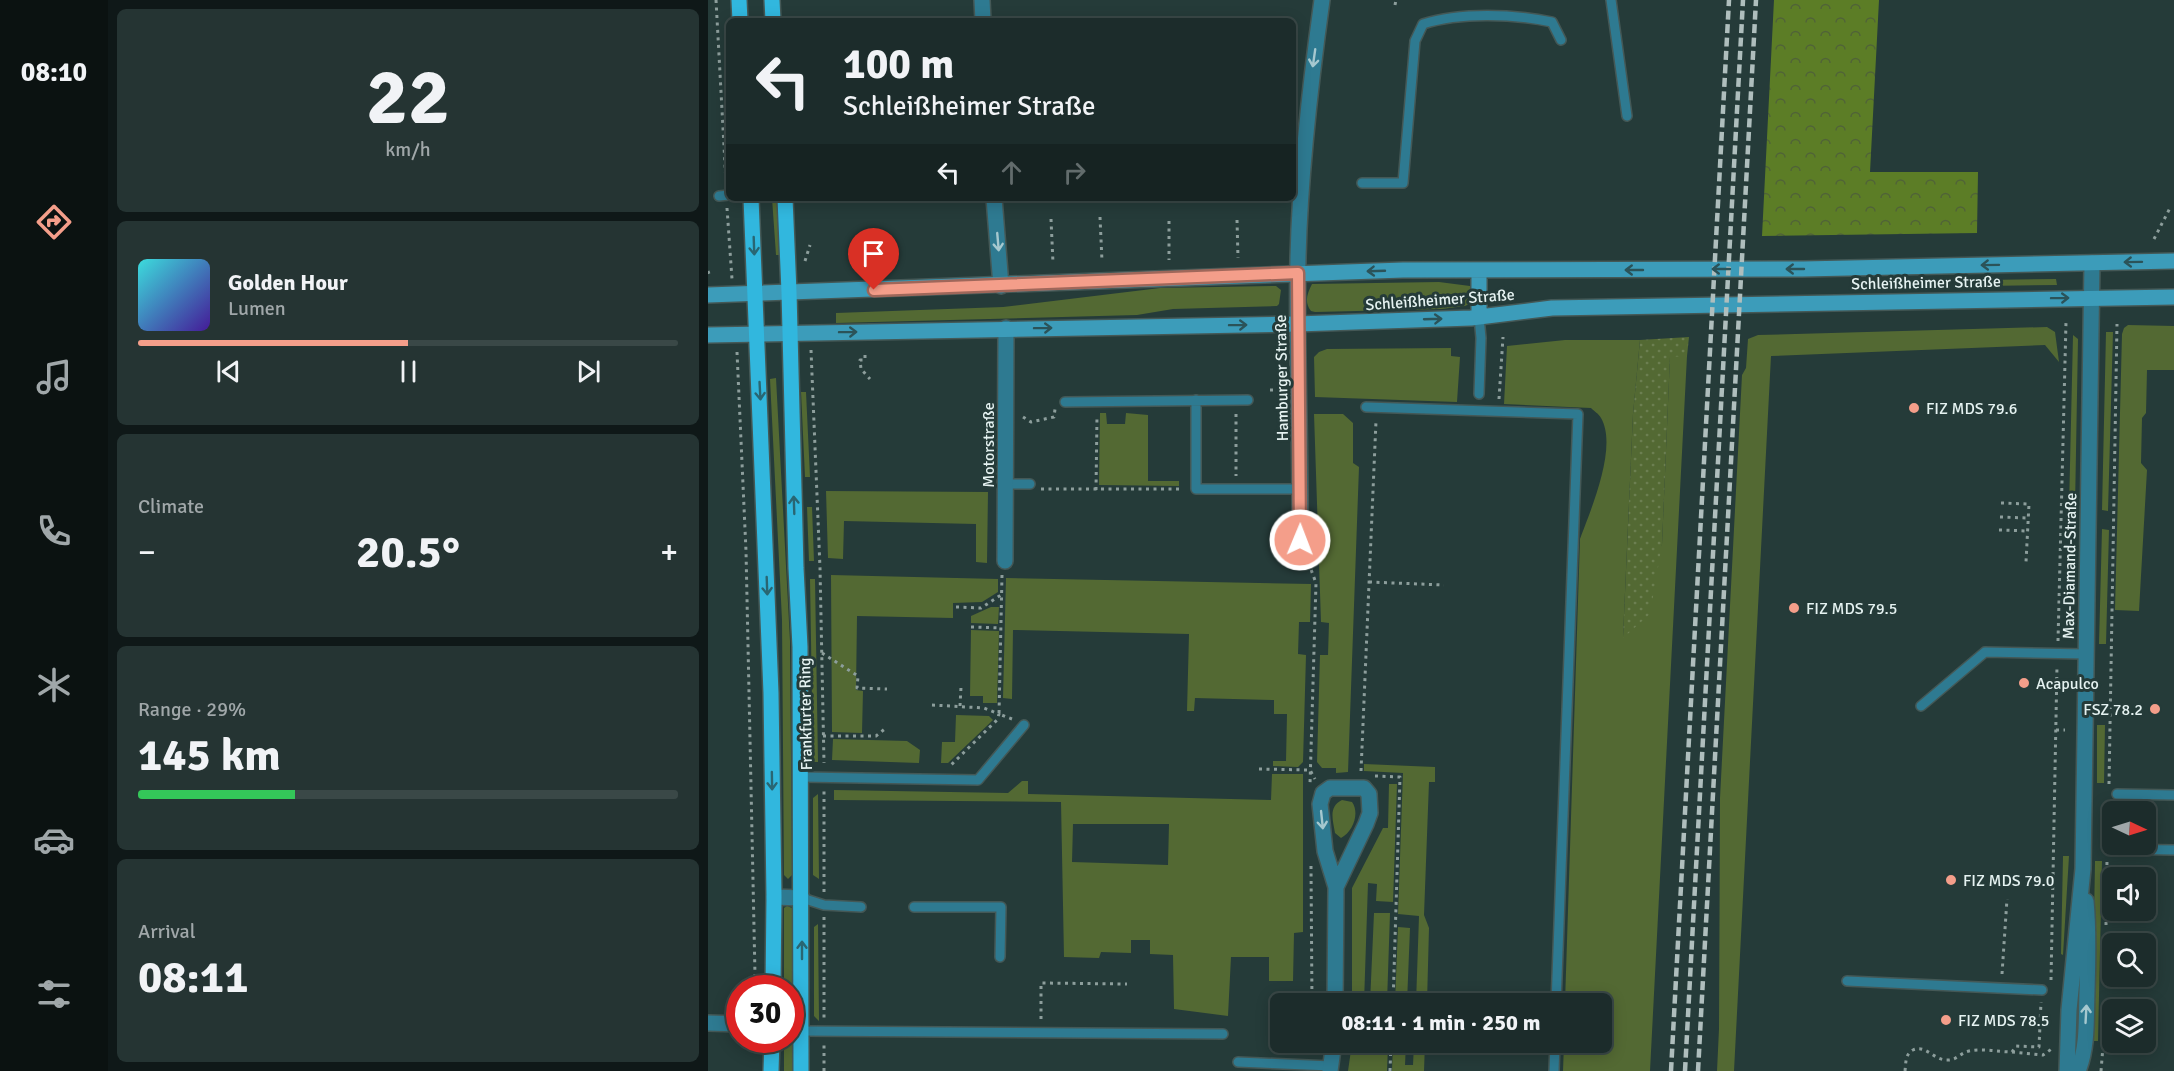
<!DOCTYPE html>
<meta charset="utf-8">
<style>
:root{--surface:#1c2c2b;--page:#253433;--text:#f1f3f6;--muted:#a0a7a9;--line:#3a4847;--accent:#f49e8a}
body{margin:0;font-family:Signika,sans-serif;background:var(--page);color:var(--text);height:100vh;display:flex;flex-direction:column;font-size:22px;white-space:nowrap}
*{box-sizing:border-box;margin:0}
p{font-size:20px;color:var(--muted)}
.icon{flex:none;width:33px;height:33px;fill:none;stroke:currentColor;stroke-width:2;stroke-linecap:round;stroke-linejoin:round}
.map{position:relative;flex:1;overflow:hidden}
.details{display:flex;flex-direction:column;gap:9px;padding:9px;background:#0f1818;width:600px}
.details>*{flex:none}
.hud{position:absolute;left:18px;top:18px;width:570px;height:183px;border-radius:9px;box-shadow:0 3px 15px #0003,0 0 0 2px var(--line);background:#1c2c2b;color:var(--text);overflow:hidden}
.needle{width:39px;rotate:94deg}
.tools{position:absolute;left:1394px;top:801px;display:grid;gap:12px}
.tools a{display:grid;place-items:center;width:54px;height:54px;border-radius:9px;background:var(--surface);box-shadow:0 3px 15px #0003,0 0 0 2px var(--line);font-size:30px}
.speed{position:absolute;left:18px;top:975px;display:flex;gap:12px;font-size:30px;font-weight:700;text-align:center}
.speed>*{display:grid;place-content:center;width:78px;height:78px;border-radius:50%;background:var(--surface);box-shadow:0 3px 15px #0003,0 0 0 2px var(--line);line-height:1}
.speed .limit{border:9px solid #d22;background:#fff;color:#111}
.pin{position:absolute;display:grid;place-items:center;width:51px;height:51px;color:#fff;margin:-62px -26px;border-radius:50% 50% 50% 0;rotate:-45deg;box-shadow:0 0 6px #0007}
.pin .icon{rotate:45deg}
.me{position:absolute;width:66px;margin:-33px;rotate:1deg;stroke-linejoin:round;filter:drop-shadow(0 0 4px #0008)}
.turn{display:flex;align-items:center;gap:21px;height:126px;padding:0 18px;font-size:27px}
.turn .icon{width:78px;height:78px;stroke-width:2.5}
.turn b{display:block;font-size:42px;line-height:51px}
.lanes{display:flex;align-items:center;height:57px;padding:0 18px;background:#0003;justify-content:center;gap:30px;direction:ltr}
.lanes .off{opacity:.35}
.big{font-size:45px;font-weight:700;line-height:1.1}
.details .tile{flex:1;display:flex;flex-direction:column;justify-content:center;gap:9px;min-width:0;padding:0 21px;border-radius:9px;background:var(--page)}
.details .dial{align-items:center;gap:0}
.dial b{font-size:78px;line-height:1}
.song{display:flex;align-items:center;gap:18px}
.cover{width:72px;height:72px;border-radius:9px;background:linear-gradient(135deg,hsl(180 70% 55%),hsl(260 70% 35%))}
.played{height:6px;border-radius:3px;background:linear-gradient(90deg,var(--accent) 50%,var(--line) 50%)}
.keys{display:flex;justify-content:space-around;direction:ltr}
.heat{display:flex;justify-content:space-between;align-items:center;font-size:33px;direction:ltr}
.charge{height:9px;border-radius:4px;background:linear-gradient(90deg,#34c759 29%,var(--line) 0)}
.trip{position:absolute;left:562px;top:993px;width:342px;height:60px;border-radius:9px;background:var(--surface);box-shadow:0 3px 15px #0003,0 0 0 2px var(--line);font-weight:700;line-height:60px;text-align:center}
main{display:flex;flex:1;min-height:0}
.tab-bar{display:flex;flex-direction:column;width:108px;justify-content:space-around;align-items:center;background:#0b1211;color:var(--muted)}
.tab-bar .icon{width:42px;height:42px}
.tab-bar .selected{color:var(--accent)}
.tab-bar b{font-size:27px;color:var(--text)}
.map>svg:first-child{display:block}
</style>
<main>
<nav class="tab-bar">
<b>08:10</b>
<svg class="icon selected" aria-label="directions" viewBox="0 0 24 24"><path d="M12 3l9 9-9 9-9-9zM9 14v-3h6M13 9l2 2-2 2"/></svg>
<svg class="icon" aria-label="music" viewBox="0 0 24 24"><path d="M9 18V5l10-2v13"/><circle cx="6" cy="18" r="3"/><circle cx="16" cy="16" r="3"/></svg>
<svg class="icon" aria-label="phone" viewBox="0 0 24 24"><path d="M5 4h4l2 5-3 2q2 4 5 5l2-3 5 2v4C11 20 4 13 5 4z"/></svg>
<svg class="icon" aria-label="climate" viewBox="0 0 24 24"><path d="M12 3v18M4 7l16 10M4 17L20 7"/></svg>
<svg class="icon" aria-label="car" viewBox="0 0 24 24"><path d="M5 17H2v-5l4-1 3-4h7l3 4 3 1v5h-3M9 17h6M6 11h13"/><circle cx="7" cy="17" r="2"/><circle cx="17" cy="17" r="2"/></svg>
<svg class="icon" aria-label="filters" viewBox="0 0 24 24"><path d="M4 7h16M4 17h16"/><circle cx="9" cy="7" r="2"/><circle cx="15" cy="17" r="2"/></svg>
</nav>
<section class="details">
<div class="tile dial"><b>22</b><p>km/h</p></div>
<div class="tile">
<div class="song"><i class="cover"></i><div><b>Golden Hour</b><p>Lumen</p></div></div>
<div class="played"></div>
<div class="keys"><svg class="icon" aria-label="previous" viewBox="0 0 24 24"><path d="M18 5L8 12l10 7zM5 5v14"/></svg><svg class="icon" aria-label="pause" viewBox="0 0 24 24"><path d="M8 5v14M16 5v14"/></svg><svg class="icon" aria-label="next" viewBox="0 0 24 24"><path d="M6 5l10 7-10 7zM19 5v14"/></svg></div>
</div>
<div class="tile"><p>Climate</p>
<div class="heat"><a>−</a><b class="big">20.5°</b><a>+</a></div>
</div>
<div class="tile"><p>Range · 29%</p><b class="big">145 km</b><div class="charge"></div></div>
<div class="tile"><p>Arrival</p><b class="big">08:11</b></div>
</section>
<div class="map">
<svg width="1466" height="1071" viewBox="0 0 1466 1071">
<defs>
<pattern id="forest-crowns" width="20" height="18" patternUnits="userSpaceOnUse" patternTransform="scale(1.5)"><rect width="20" height="18" fill="#5c7d26"/><path d="M2 6a3 3 0 1 1 6 0M12 15a3 3 0 1 1 6 0" fill="none" stroke="#506337"/></pattern>
<pattern id="garden-dots" width="8" height="8" patternUnits="userSpaceOnUse" patternTransform="scale(1.5)"><rect width="8" height="8" fill="#536933"/><path d="M2 2h.1M6 6h.1" fill="none" stroke="#6c7f51" stroke-width="1.8" stroke-linecap="round"/></pattern>
</defs>
<rect width="100%" height="100%" fill="#253b39"/>
<!-- green -->
<path fill="#536933" fill-rule="evenodd" d="M 64,198 L 69,198 L 72,255 L 68,255 Z
M 1348,279 L 1349,285 L 1277,286 L 1276,280 Z
M 731,282 L 762,286 L 763,303 L 757,306 L 734,309 L 607,312 L 603,311 C 596,302 599,294 604,284 Z
M 568,286 L 573,290 L 571,304 L 569,306 L 465,309 L 429,315 L 128,323 L 128,313 L 295,307 L 452,288 Z
M 1420,325 L 1466,326 L 1466,370 L 1439,370 L 1438,413 L 1434,418 L 1433,463 L 1439,470 L 1431,611 L 1407,610 L 1414,334 L 1416,328 Z
M 1339,327 L 1347,332 L 1351,362 L 1337,345 L 1063,356 L 1026,1071 L 1009,1071 L 1011,1029 L 1012,798 L 1034,375 L 1038,368 L 1040,339 L 1050,335 Z
M 1398,332 L 1405,332 L 1400,511 L 1394,510 Z
M 1365,335 L 1370,339 L 1367,508 L 1361,508 Z
M 857,340 L 932,340 L 925,414 L 915,637 L 954,544 L 962,356 L 979,356 L 942,1071 L 855,1071 L 856,1043 L 894,1042 L 894,1004 L 857,1003 L 872,539 C 883,509 910,447 893,418 C 891,414 886,411 883,408 L 796,404 L 799,346 Z
M 743,348 L 743,356 L 752,357 L 749,402 L 607,397 L 606,357 L 611,352 L 619,349 Z
M 68,378 L 82,641 L 84,875 L 80,879 L 76,875 L 74,620 L 62,379 Z
M 93,392 L 98,392 L 102,477 L 97,477 Z
M 392,413 L 398,413 L 399,424 L 417,424 L 418,413 L 440,415 L 440,481 L 471,481 L 471,486 L 391,485 Z
M 606,414 L 635,414 L 645,423 L 645,463 L 651,467 L 640,772 L 628,773 L 628,768 L 614,768 L 609,762 L 612,655 L 620,655 L 621,623 L 613,622 Z
M 118,491 L 280,492 L 279,563 L 268,562 L 268,524 L 136,521 L 135,559 L 120,558 Z
M 99,507 L 104,507 L 106,561 L 101,561 Z
M 1394,529 L 1401,530 L 1398,644 L 1391,644 Z
M 123,575 L 290,579 L 290,592 L 274,602 L 245,603 L 245,618 L 149,616 L 148,690 L 155,691 L 154,733 L 124,732 Z
M 298,578 L 603,584 L 602,622 L 591,622 L 590,654 L 598,655 L 595,762 L 590,767 L 565,766 L 565,761 L 578,761 L 579,714 L 566,714 L 566,700 L 487,698 L 486,711 L 479,711 L 481,634 L 305,630 L 304,699 L 295,698 Z
M 102,579 L 107,579 L 110,762 L 105,762 Z
M 283,607 L 291,607 L 290,624 L 263,623 L 263,616 Z
M 263,630 L 291,631 L 289,703 L 275,703 L 275,696 L 262,696 Z
M 248,715 L 281,716 L 285,720 L 240,763 L 233,763 L 234,742 L 247,742 Z
M 1389,725 L 1397,725 L 1396,783 L 1389,783 Z
M 125,739 L 199,741 L 212,750 L 211,763 L 124,760 Z
M 656,764 L 727,767 L 727,782 L 721,782 L 716,915 L 721,928 L 719,1003 L 708,1003 L 711,916 L 690,914 L 695,773 L 656,771 Z
M 564,774 L 595,774 L 595,932 L 586,933 L 585,981 L 561,981 L 561,957 L 523,957 L 520,1016 L 466,1009 L 465,955 L 442,954 L 442,940 L 423,940 L 423,953 L 393,952 L 391,958 L 356,957 L 353,802 L 126,800 L 126,790 L 300,793 L 314,781 L 320,781 L 320,794 L 563,800 ZM 365,824 L 461,824 L 460,865 L 364,862 Z
M 681,784 L 689,784 L 685,902 L 668,901 L 669,884 L 660,883 L 656,1003 L 644,1003 L 644,888 L 675,828 L 680,828 Z
M 110,794 L 111,879 L 105,875 L 105,798 Z
M 634,800 L 644,802 C 652,813 645,832 633,838 L 627,833 C 625,820 620,807 634,800 Z
M 1355,856 L 1361,856 L 1355,955 L 1353,954 Z
M 1387,861 L 1394,861 L 1390,1041 L 1384,1041 Z
M 79,906 L 84,908 L 84,1071 L 76,1071 L 76,1040 L 82,1040 L 82,988 L 76,988 L 76,908 Z
M 666,913 L 682,913 L 679,1003 L 662,1003 Z
M 110,924 L 111,1021 L 106,1016 L 106,927 Z
M 690,927 L 702,928 L 699,1003 L 687,1003 Z
M 644,1043 L 654,1043 L 655,1046 L 680,1047 L 679,1071 L 640,1071 Z
M 685,1043 L 698,1043 L 697,1065 L 705,1065 L 706,1043 L 717,1043 L 716,1071 L 684,1071 Z"/>
<!-- forest -->
<path fill="url(#forest-crowns)" d="M 1066,0 L 1171,0 L 1162,172 L 1270,172 L 1269,233 L 1054,236 Z"/>
<!-- garden -->
<path fill="url(#garden-dots)" d="M 981,337 L 979,356 L 962,357 L 954,544 L 942,614 L 915,638 L 925,414 L 932,340 Z"/>
<g fill="none" stroke-linecap="round" stroke-linejoin="round">
<!-- service casing -->
<g stroke="#445856" stroke-width="12">
<path id="service" d="M 903,0 L 919,116
M 654,183 L 695,183 L 707,41 L 715,24 C 752,12 806,14 844,22 L 853,40
M 11,196 L 21,195
M 771,317 L 773,338 L 771,394
M 488,400 L 488,489 L 593,489
M 357,402 L 540,400
M 658,407 L 870,414 L 848,1004
M 298,484 L 322,484
M 1213,706 L 1277,652 L 1378,654
M 94,777 L 270,780 L 316,725
M 1409,794 L 1466,795
M 1408,849 L 1466,850
M 94,898 L 116,905 L 153,907
M 206,907 L 293,907 L 292,957
M 1139,981 L 1334,990
M 94,1031 L 515,1034
M 530,1062 L 623,1066
M 846,1071 L 847,1042"/>
</g>
<!-- minor casing -->
<g stroke="#445856" stroke-width="18">
<path id="minor" d="M 274,0 L 275,21
M 286,198 L 293,286
M 592,540 C 593,446 588,352 590,258 C 592,171 602,86 614,0
M 297,561 L 298,328
M 66,897 L 94,898
M 627,1004 L 628,887 L 617,851 L 612,804 L 615,793 L 622,788 L 656,788 L 661,794 L 662,813 L 658,824 L 628,887
M 0,1023 L 32,1024
M 622,1071 L 626,1042
M 1359,1071 L 1361,1010 L 1375,869 L 1384,263
M 1370,1071 C 1380,1047 1378,1017 1379,991 C 1380,961 1381,931 1378,901"/>
</g>
<!-- secondary casing -->
<g stroke="#445856" stroke-width="18">
<path id="secondary" d="M 0,295 L 695,270 L 1095,269 L 1466,261
M 771,317 L 771,270
M 0,335 L 589,324 L 763,318 L 844,308 L 1466,297"/>
</g>
<!-- primary casing -->
<g stroke="#445856" stroke-width="18">
<path id="primary" d="M 31,0 L 32,21
M 64,0 L 65,21
M 43,198 L 63,693 L 66,897 L 65,988
M 77,198 L 81,292 L 88,568 L 92,647 L 93,1071
M 63,1071 L 64,1040"/>
</g>
<!-- path -->
<path stroke="#8d9e9c" stroke-width="3" stroke-dasharray="3 4.5" stroke-linecap="butt" d="M 8,0 L 18,183
M 687,5 L 688,0
M 19,208 L 24,279
M 392,217 L 394,261
M 343,219 L 345,263
M 529,220 L 530,258
M 461,221 L 461,260
M 1446,239 L 1463,206
M 97,261 L 102,245
M 0,271 L 1,274
M 103,350 L 112,568 L 116,763
M 29,352 L 38,551 L 47,975
M 157,355 L 157,360 L 152,360 L 153,369 L 162,379
M 562,390 L 574,390
M 791,399 L 795,337
M 528,414 L 528,476
M 315,417 L 323,422 L 346,417 L 347,409
M 333,489 L 474,489
M 388,490 L 389,416
M 1293,503 L 1321,504 L 1318,562
M 1292,517 L 1320,518
M 1291,530 L 1320,531
M 598,556 L 608,583 L 602,784
M 294,575 L 291,714 L 304,719
M 661,582 L 736,585
M 248,607 L 273,608 L 293,595
M 263,627 L 293,628
M 1350,641 L 1358,322
M 114,653 L 150,676 L 149,688 L 179,689
M 1349,684 L 1358,684
M 224,705 L 276,708 L 291,714 L 289,720 L 242,766
M 252,706 L 253,687
M 1348,730 L 1357,730
M 115,736 L 168,736 L 178,728
M 551,769 L 602,770 L 607,779
M 653,771 L 668,421
M 667,776 L 692,777 L 685,1004
M 1401,784 L 1409,324
M 1400,838 L 1401,803
M 603,866 L 604,1004
M 116,892 L 116,791
M 116,917 L 116,1018
M 1398,925 L 1399,860
M 1294,974 L 1299,899
M 1343,980 L 1349,666
M 333,1019 L 333,983 L 419,984
M 1304,1052 L 1335,1055 L 1345,1048
M 602,1053 L 603,1042
M 116,1071 L 116,1043
M 682,1071 L 683,1042
M 1197,1071 C 1198,1063 1197,1054 1205,1050 C 1218,1044 1226,1061 1240,1060 C 1249,1060 1252,1053 1261,1051 C 1274,1048 1291,1052 1304,1052 L 1308,1046 L 1331,1047 L 1333,1002
M 1393,1071 L 1396,1034"/>
<!-- service -->
<use href="#service" stroke="#2e7a91" stroke-width="9"/>
<!-- minor -->
<use href="#minor" stroke="#2e7a91" stroke-width="15"/>
<!-- secondary -->
<use href="#secondary" stroke="#3c9cba" stroke-width="15"/>
<!-- primary -->
<use href="#primary" stroke="#31b7de" stroke-width="15"/>
<!-- rail -->
<path stroke="#afbebd" stroke-width="4.5" stroke-dasharray="9 4.5" stroke-linecap="butt" d="M 963,1071 L 1021,0
M 977,1071 L 1035,0
M 990,1071 L 1048,0"/>
</g>
<!-- one-way arrows -->
<defs><path id="oneway-shaft" d="M-6 0H5M1.5-3L5.5 0L1.5 3" fill="none" stroke-width="1.6" stroke-linecap="round" stroke-linejoin="round" transform="scale(1.5)"/></defs>
<g stroke="#a5c8cf">
<use href="#oneway-shaft" transform="translate(606 58) rotate(98)"/>
<use href="#oneway-shaft" transform="translate(290 242) rotate(85)"/>
<use href="#oneway-shaft" transform="translate(614 820) rotate(84)"/>
<use href="#oneway-shaft" transform="translate(1378 1014) rotate(-87)"/>
</g>
<g stroke="#296673">
<use href="#oneway-shaft" transform="translate(46 246) rotate(88)"/>
<use href="#oneway-shaft" transform="translate(52 391) rotate(87)"/>
<use href="#oneway-shaft" transform="translate(86 505) rotate(-92)"/>
<use href="#oneway-shaft" transform="translate(59 586) rotate(88)"/>
<use href="#oneway-shaft" transform="translate(64 781) rotate(89)"/>
<use href="#oneway-shaft" transform="translate(94 950) rotate(-90)"/>
</g>
<g stroke="#2b5359">
<use href="#oneway-shaft" transform="translate(1425 262) rotate(179)"/>
<use href="#oneway-shaft" transform="translate(1282 265) rotate(179)"/>
<use href="#oneway-shaft" transform="translate(1013 269) rotate(180)"/>
<use href="#oneway-shaft" transform="translate(1087 269) rotate(180)"/>
<use href="#oneway-shaft" transform="translate(926 270) rotate(180)"/>
<use href="#oneway-shaft" transform="translate(668 271) rotate(178)"/>
<use href="#oneway-shaft" transform="translate(1352 298) rotate(-1)"/>
<use href="#oneway-shaft" transform="translate(725 319) rotate(-2)"/>
<use href="#oneway-shaft" transform="translate(530 325) rotate(-1)"/>
<use href="#oneway-shaft" transform="translate(335 328) rotate(-1)"/>
<use href="#oneway-shaft" transform="translate(140 332) rotate(-1)"/>
</g>
<g fill="none" stroke-linecap="round" stroke-linejoin="round">
<!-- route casing -->
<g stroke="#9f675a" stroke-width="15">
<path id="route" d="M 166,290 L 590,273 L 592,540"/>
</g>
<!-- route -->
<use href="#route" stroke="#f49e8a" stroke-width="10"/>
</g>
<!-- markers -->
<g fill="#f49e8a" stroke="#253b39" stroke-width="2">
<circle cx="1206" cy="408" r="6"/>
<circle cx="1086" cy="608" r="6"/>
<circle cx="1316" cy="683" r="6"/>
<circle cx="1447" cy="709" r="6"/>
<circle cx="1243" cy="880" r="6"/>
<circle cx="1238" cy="1020" r="6"/>
</g>
<g text-anchor="middle" stroke-width="6" stroke-linejoin="round" paint-order="stroke">
<!-- street labels -->
<g font-size="16" fill="#e5f2f1" stroke="#253b39">
<text transform="translate(1218 282) rotate(-1)" y="6">Schleißheimer Straße</text>
<text transform="translate(732 299) rotate(-4)" y="6">Schleißheimer Straße</text>
<text transform="translate(573 378) rotate(-91)" y="6">Hamburger Straße</text>
<text transform="translate(280 445) rotate(-90)" y="6">Motorstraße</text>
<text transform="translate(1361 566) rotate(-89)" y="6">Max-Diamand-Straße</text>
<text transform="translate(97 714) rotate(-91)" y="6">Frankfurter Ring</text>
</g>
<!-- poi labels -->
<g font-size="16" fill="#e5f2f1" stroke="#253b39" text-anchor="start">
<text x="1218" y="414">FIZ MDS 79.6</text>
<text x="1098" y="614">FIZ MDS 79.5</text>
<text x="1328" y="689">Acapulco</text>
<text x="1435" y="715" text-anchor="end">FSZ 78.2</text>
<text x="1255" y="886">FIZ MDS 79.0</text>
<text x="1250" y="1026">FIZ MDS 78.5</text>
</g>
</g>
</svg>
<div class="tools">
<a><svg class="needle" viewBox="-14 -14 28 28"><path d="M0-13l5 13h-10z" fill="#e53935"/><path d="M0 13l5-13h-10z" fill="#a0a7a9"/></svg></a>
<a><svg class="icon" aria-label="sound" viewBox="0 0 24 24"><path d="M4 9h4l5-4v14l-5-4H4zM17 9q2 3 0 6"/></svg></a>
<a><svg class="icon" aria-label="search" viewBox="0 0 24 24"><circle cx="10" cy="10" r="6"/><path d="M15 15l6 6"/></svg></a>
<a><svg class="icon" aria-label="layers" viewBox="0 0 24 24"><path d="M12 4l9 5-9 5-9-5zM3 14l9 5 9-5"/></svg></a>
</div>
<div class="speed"><div class="limit">30</div></div>
<div class="pin" style="left:166px;top:290px;background:#d93025"><svg class="icon" aria-label="arrive" viewBox="0 0 24 24"><path d="M6 21V4h12l-3 4 3 4H6"/></svg></div>
<svg class="me" style="left:592px;top:540px" viewBox="-20 -20 40 40"><circle r="17" fill="#f49e8a" stroke="#fff" stroke-width="3"/><path d="M0-11L8 9 0 5-8 9z" fill="#fff"/></svg>
<div class="trip">08:11 · 1 min · 250 m</div>
<div class="hud">
<div class="turn"><svg class="icon" aria-label="left" viewBox="0 0 24 24"><path d="M17 20v-9H6M10 6l-5 5 5 5"/></svg><div><b>100 m</b>Schleißheimer Straße</div></div>
<div class="lanes"><svg class="icon" aria-label="left" viewBox="0 0 24 24"><path d="M17 20v-9H6M10 6l-5 5 5 5"/></svg><svg class="icon off" aria-label="ahead" viewBox="0 0 24 24"><path d="M12 20V5M6 11l6-6 6 6"/></svg><svg class="icon off" aria-label="right" viewBox="0 0 24 24"><path d="M7 20v-9h11M14 6l5 5-5 5"/></svg></div>
</div>
</div>
</main>
